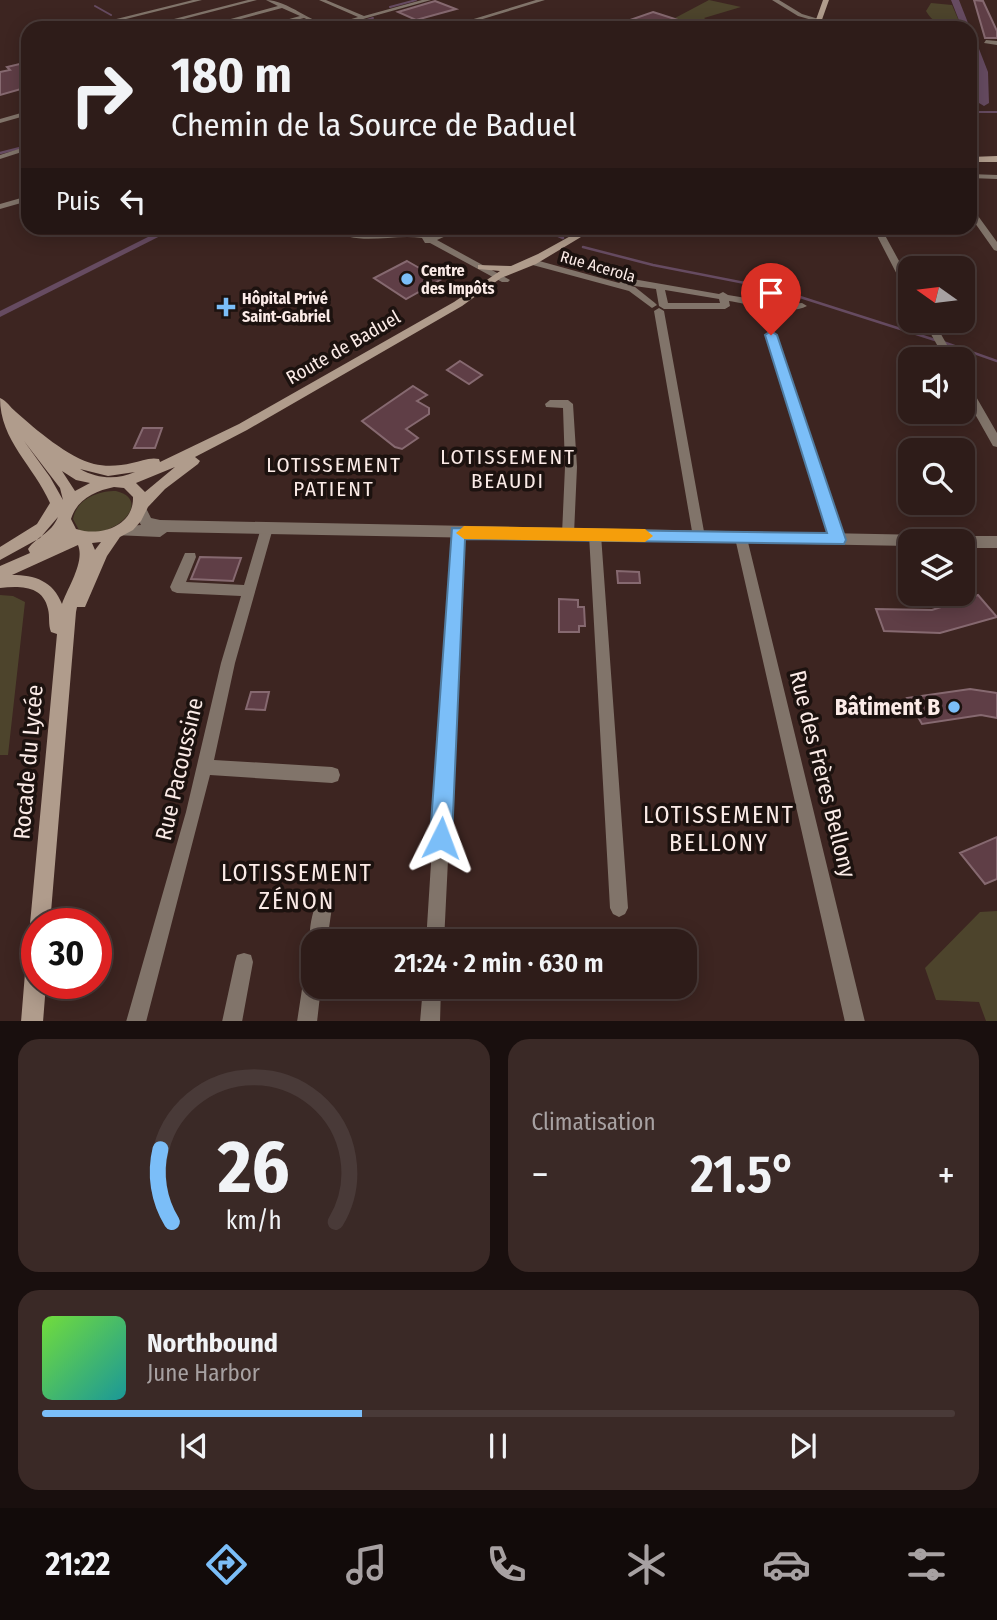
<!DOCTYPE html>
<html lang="fr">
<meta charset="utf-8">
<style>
:root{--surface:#2e1c19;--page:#3a2926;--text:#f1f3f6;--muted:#a7a1a2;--line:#493a38;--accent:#7bbef8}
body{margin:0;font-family:"Fira Sans Condensed",sans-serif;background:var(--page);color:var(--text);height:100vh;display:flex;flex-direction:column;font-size:26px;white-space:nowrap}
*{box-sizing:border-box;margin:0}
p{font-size:23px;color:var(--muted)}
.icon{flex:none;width:38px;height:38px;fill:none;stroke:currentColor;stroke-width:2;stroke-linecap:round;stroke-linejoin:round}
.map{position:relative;height:1021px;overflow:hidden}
.panel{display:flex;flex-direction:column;gap:18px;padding:18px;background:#190f0e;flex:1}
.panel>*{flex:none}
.top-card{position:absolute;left:21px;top:21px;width:956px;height:214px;border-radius:21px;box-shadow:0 4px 18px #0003,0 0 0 2px var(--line);background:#2e1c19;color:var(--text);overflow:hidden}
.needle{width:46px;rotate:284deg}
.buttons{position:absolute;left:898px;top:256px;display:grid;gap:14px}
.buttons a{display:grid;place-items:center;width:77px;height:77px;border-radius:14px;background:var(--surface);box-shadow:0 4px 18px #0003,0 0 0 2px var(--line);font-size:35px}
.speed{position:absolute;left:21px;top:908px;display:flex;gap:14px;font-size:35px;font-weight:700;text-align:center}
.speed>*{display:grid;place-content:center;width:91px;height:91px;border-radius:50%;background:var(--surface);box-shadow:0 4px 18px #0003,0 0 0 2px var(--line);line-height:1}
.speed .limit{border:10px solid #d22;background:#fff;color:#111}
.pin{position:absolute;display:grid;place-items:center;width:60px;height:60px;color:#fff;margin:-72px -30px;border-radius:50% 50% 50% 0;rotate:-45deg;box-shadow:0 0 7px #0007}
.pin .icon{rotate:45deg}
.me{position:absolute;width:77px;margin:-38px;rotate:3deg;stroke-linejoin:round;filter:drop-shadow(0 0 5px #0008)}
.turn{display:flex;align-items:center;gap:24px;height:147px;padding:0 35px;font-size:32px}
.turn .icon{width:91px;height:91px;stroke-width:2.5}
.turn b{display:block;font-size:49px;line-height:60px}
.then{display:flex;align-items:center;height:66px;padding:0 35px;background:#0003;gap:14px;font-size:26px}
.big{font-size:52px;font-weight:600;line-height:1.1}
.panel .widget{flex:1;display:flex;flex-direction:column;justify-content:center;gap:10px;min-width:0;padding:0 24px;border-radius:21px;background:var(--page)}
.panel .dial{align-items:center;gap:0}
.dial svg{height:182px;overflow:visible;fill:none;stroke:var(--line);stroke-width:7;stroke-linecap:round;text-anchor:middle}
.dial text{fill:var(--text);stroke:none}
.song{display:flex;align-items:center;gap:21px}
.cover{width:84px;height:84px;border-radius:10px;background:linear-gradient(135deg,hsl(100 70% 55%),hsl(180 70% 35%))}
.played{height:7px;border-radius:4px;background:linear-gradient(90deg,var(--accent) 35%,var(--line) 35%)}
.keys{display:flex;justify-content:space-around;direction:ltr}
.heat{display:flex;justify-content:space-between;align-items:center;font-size:38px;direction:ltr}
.panel .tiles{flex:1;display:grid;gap:18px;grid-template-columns:1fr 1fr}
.widget:last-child{grid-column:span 2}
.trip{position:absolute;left:301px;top:929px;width:396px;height:70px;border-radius:21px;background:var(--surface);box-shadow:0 4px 18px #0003,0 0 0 2px var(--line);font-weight:600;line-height:70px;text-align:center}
.tabs{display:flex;height:112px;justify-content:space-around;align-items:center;background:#120b0a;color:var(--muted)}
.tabs .icon{width:49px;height:49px}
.tabs .on{color:var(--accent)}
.tabs b{font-size:32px;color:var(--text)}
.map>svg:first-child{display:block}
</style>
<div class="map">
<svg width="997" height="1022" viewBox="0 0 997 1022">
<rect width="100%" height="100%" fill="#3d2521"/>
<!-- green -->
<path fill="#4d442c" d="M 709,0 L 741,7 L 704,18 L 712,23 L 701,28 L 675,18 Z
M 931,3 L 952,5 L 962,28 C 947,28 934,25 926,11 Z
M 116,491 C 156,501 110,543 79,530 L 73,519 C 77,499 97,491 116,491 Z
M 0,595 L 13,596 L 25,602 L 8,755 L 0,755 Z
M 997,911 L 997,1021 L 986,1021 L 979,1002 L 936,1000 L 925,968 L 980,912 Z"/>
<!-- water -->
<path fill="#664b61" d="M 166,228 L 176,228 L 0,317 L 0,311 Z"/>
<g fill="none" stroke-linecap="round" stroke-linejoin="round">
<!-- stream-far1 -->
<path stroke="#664b61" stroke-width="2" d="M 95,6 L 111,15
M 390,7 L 416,0
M 358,23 L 373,18
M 340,28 L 352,25
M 974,112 L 997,112"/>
<!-- stream -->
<path stroke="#664b61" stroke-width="2.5" d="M 0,153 L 28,146
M 540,228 L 563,238
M 583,247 L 653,265 L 775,289 L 935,340
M 943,342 L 997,361"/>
<!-- river -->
<path fill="#664b61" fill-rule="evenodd" d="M 951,0 L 959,0 L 970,28 L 970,29 L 962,28 Z
M 970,33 L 974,36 L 988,72 L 989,103 L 984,106 L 979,103 L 978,72 L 970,47 Z"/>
</g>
<!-- building -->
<path fill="#5f3e46" stroke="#866970" stroke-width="2" d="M 974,0 L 983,1 L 997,31 L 997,38 L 985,38 Z
M 435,1 L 456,9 L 416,20 L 398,12 Z
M 653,12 L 678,20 L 652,28 L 630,20 Z
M 28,62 L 28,87 L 0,95 L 0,72 L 10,70 L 7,67 Z
M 407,261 L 421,269 L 440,280 L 406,299 L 374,278 Z
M 460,361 L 482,375 L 469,384 L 447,370 Z
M 413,386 L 427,395 L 417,401 L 429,408 L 429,414 L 406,429 L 418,438 L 402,449 L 395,447 L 362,421 Z
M 143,428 L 162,428 L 155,448 L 134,448 Z
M 200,557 L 241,558 L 233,581 L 191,579 Z
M 617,571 L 639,572 L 640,583 L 618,583 Z
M 978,595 L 997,617 L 940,633 L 884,631 L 876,609 L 932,610 Z
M 559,599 L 578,600 L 578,607 L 584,607 L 585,626 L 579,626 L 579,632 L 559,632 Z
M 970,689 L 997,693 L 997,718 L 981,715 L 922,724 L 907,698 Z
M 251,692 L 269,692 L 265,710 L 246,709 Z
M 997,837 L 997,879 L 985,884 L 960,853 Z"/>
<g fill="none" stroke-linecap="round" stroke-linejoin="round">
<!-- minor -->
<path fill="#81746a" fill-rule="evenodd" d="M 193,0 L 202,0 L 90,28 L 80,28 Z
M 248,0 L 257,0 L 149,28 L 139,28 Z
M 266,0 C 287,0 313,24 330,25 C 338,25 350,19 358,17 L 319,0 L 326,0 L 364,16 L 422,0 L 431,0 L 331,28 L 321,28 L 323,26 L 304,18 L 266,28 L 257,28 L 300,16 L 282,8 L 207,28 L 198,28 L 278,6 Z
M 536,0 L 545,0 L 453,28 L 444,28 Z
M 772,0 L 779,0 L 802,14 L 822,20 L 819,22 L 798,16 Z
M 26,29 L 28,30 L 28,35 L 23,31 Z
M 986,40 L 997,41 L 997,45 L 984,43 Z
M 28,111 L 28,115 L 0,123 L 0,119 Z
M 28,146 L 28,150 L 0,159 L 0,155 Z
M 970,174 L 997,175 L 997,179 L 970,178 Z
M 28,196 L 28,201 L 0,209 L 0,204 Z
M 970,209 L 973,209 L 997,242 L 997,251 L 994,250 L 970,216 Z
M 331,228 L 340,228 L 348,231 L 367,234 L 413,232 L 431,236 L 450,228 L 460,228 L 459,230 L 437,240 L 510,280 L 508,282 L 502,282 L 430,243 L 425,243 L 422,238 C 392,233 357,248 331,228 Z
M 873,228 L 881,228 L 910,281 L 910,293 L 905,290 Z
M 532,259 L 619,283 L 627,278 L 719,294 L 723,292 L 728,295 L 782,304 L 802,303 L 807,306 C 790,316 748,304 729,301 L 730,306 L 725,309 L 664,309 L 659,306 L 656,289 L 627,285 L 635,287 L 655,303 L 657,305 L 652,308 L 629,291 L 529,264 L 529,260 ZM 665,290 L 719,299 L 720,303 L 668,303 Z
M 659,308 L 664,311 L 705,537 L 703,541 L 695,541 L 693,537 L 654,311 Z
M 923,320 L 933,320 L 955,359 L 945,359 Z
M 771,332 L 776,335 L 844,540 L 842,544 L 834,544 L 832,540 L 766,335 Z
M 962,378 L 967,381 L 997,433 L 997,447 L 993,446 L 962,391 Z
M 550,400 L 568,400 L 573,404 L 577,467 L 574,534 L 572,537 L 564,537 L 562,534 L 565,467 L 563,408 L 546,407 L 545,404 Z
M 267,523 L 271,525 L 273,528 L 235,663 L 214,760 L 332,767 L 338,769 L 340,775 L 338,781 L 332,783 L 210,775 L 146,1022 L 126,1022 L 186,812 L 221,663 L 241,596 L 177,593 L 172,591 L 170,587 L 185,553 L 195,553 L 196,557 L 186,582 L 244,585 L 261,528 L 263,525 Z
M 458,528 L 462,530 L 464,533 L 444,942 L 426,942 L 452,533 L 454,530 Z
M 595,530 L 599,531 L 601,535 L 628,908 L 625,914 L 619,917 L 613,914 L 610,908 L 589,535 L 591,531 Z
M 741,533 L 745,534 L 747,538 L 865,1022 L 845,1022 L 735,538 L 737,534 Z
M 323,898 L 329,901 L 332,907 L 327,942 L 313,942 L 313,949 C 306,938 312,913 317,901 Z
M 244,953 L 251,955 L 253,962 L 242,1022 L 222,1022 L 235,962 L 237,955 Z
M 313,967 L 313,987 L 321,987 L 317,1022 L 297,1022 L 304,976 L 306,969 Z
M 423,987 L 441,987 L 440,1022 L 420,1022 Z"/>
<!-- tertiary -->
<path fill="#81746a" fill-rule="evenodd" d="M 140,505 L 145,506 L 151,518 L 160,520 L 926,535 L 931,537 L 933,541 L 910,541 L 910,546 L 167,532 L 160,537 L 114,535 L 112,531 L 114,527 L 141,525 L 133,510 L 135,506 Z
M 962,536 L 997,536 L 997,548 L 962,548 L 962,541 L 955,541 Z"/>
<!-- secondary -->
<path fill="#b09c8c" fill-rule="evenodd" d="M 823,0 L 829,0 L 819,28 L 813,28 Z
M 997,156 L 997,162 L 970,162 L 970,157 Z
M 585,228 L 596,228 L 536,264 L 501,278 L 462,306 L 247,430 L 195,457 L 200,461 L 198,464 L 165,489 L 148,507 L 141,521 L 133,530 L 120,537 L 107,556 L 85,607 L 77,607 L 76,612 L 50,924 L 37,924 L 37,933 L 33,931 L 30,924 L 57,634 L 51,632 C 48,624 50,617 48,609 C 43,585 19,586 0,588 L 0,566 L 30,553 L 28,549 C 38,535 50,535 58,517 L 40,538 L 0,560 L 0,547 L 37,524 L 50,503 C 34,466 0,441 0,398 C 7,401 10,407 16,412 C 35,429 69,458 94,464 C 106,467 120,466 132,463 C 141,461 150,457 159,459 L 160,462 L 239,424 L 454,302 L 500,271 L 478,269 L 478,265 L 511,266 L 538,254 ZM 24,441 L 60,488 L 63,500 L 50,477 ZM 175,467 L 145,492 L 136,483 ZM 80,469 L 108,476 L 135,472 C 117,480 98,479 80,469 ZM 62,471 L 76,480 L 90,483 L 75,491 ZM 114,487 L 124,488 L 133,497 C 134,526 101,537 76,529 L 71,519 C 77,499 95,491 114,487 ZM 101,542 L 95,550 L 92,543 ZM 78,545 C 85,562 68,587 62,604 C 53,581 35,575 12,575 Z
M 37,951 L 37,984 L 46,984 L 43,1022 L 21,1022 L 26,961 L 30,954 Z"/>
</g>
<!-- route -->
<path fill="#7bbef8" stroke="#507ca1" stroke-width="2" d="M 771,331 L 777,335 L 846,540 L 844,544 L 465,539 L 452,838 L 449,846 L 441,849 L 434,846 L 430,838 L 452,528 L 827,533 L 765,335 Z"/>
<!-- slow -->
<path fill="#f59e0b" d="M 464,526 L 645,529 L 653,536 L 645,542 L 464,539 L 456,533 Z"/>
<!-- markers -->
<g fill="#7bbef8" stroke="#1c120f" stroke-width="2.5">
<circle cx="407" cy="279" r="7"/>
<path d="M222.5 296.5h7v7h7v7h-7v7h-7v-7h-7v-7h7z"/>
<circle cx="954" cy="707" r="7"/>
</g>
<g text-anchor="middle" stroke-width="7" stroke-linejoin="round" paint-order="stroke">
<!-- far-street labels -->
<g font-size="16" fill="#fbebe7" stroke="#1c120f">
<text transform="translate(598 266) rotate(16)" y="6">Rue Acerola</text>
</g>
<!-- far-poi labels -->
<g font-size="16" font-weight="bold" fill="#fbebe7" stroke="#1c120f" text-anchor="start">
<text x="421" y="276">Centre<tspan x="421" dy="18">des Impôts</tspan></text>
<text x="242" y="304">Hôpital Privé<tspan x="242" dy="18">Saint-Gabriel</tspan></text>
</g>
<!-- street labels -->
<g font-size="19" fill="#fbebe7" stroke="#1c120f">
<text transform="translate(343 347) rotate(-30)" y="7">Route de Baduel</text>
</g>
<!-- neighbourhood labels -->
<g font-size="21" letter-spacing="2" fill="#fbebe7" stroke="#1c120f">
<text x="508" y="464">LOTISSEMENT<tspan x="508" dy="24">BEAUDI</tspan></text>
<text x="334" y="472">LOTISSEMENT<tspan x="334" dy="24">PATIENT</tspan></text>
</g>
<!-- near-poi labels -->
<g font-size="23" font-weight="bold" fill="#fbebe7" stroke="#1c120f" text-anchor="end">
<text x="940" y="715">Bâtiment B</text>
</g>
<!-- near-street labels -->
<g font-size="23" fill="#fbebe7" stroke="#1c120f">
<text transform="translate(28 762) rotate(-85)" y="8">Rocade du Lycée</text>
<text transform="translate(179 769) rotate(-77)" y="8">Rue Pacoussine</text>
<text transform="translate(823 774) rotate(76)" y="8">Rue des Frères Bellony</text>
</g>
<!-- near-neighbourhood labels -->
<g font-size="24" letter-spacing="2" fill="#fbebe7" stroke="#1c120f">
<text x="719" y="823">LOTISSEMENT<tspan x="719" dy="28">BELLONY</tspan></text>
<text x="297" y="881">LOTISSEMENT<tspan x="297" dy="28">ZÉNON</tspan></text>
</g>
</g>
</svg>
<div class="buttons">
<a><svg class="needle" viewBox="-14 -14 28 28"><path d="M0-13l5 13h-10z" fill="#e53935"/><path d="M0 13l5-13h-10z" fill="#a7a1a2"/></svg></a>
<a><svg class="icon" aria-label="sound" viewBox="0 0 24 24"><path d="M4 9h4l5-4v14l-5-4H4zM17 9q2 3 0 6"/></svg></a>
<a><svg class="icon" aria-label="search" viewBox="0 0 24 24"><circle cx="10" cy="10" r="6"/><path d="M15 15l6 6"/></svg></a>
<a><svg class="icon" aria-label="layers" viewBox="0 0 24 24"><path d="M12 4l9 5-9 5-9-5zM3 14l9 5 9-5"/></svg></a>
</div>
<div class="speed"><div class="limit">30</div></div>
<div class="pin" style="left:771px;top:335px;background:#d93025"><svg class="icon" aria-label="arrive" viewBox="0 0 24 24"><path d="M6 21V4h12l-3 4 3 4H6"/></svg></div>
<svg class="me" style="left:441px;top:838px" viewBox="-20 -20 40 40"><path d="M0-17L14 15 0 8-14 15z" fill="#7bbef8" stroke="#fff" stroke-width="4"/></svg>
<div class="trip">21:24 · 2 min · 630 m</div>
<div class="top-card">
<div class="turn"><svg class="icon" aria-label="right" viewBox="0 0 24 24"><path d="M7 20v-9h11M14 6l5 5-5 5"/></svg><div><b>180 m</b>Chemin de la Source de Baduel</div></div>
<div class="then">Puis<svg class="icon" aria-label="left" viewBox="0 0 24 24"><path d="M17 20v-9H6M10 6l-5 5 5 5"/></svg></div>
</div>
</div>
<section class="panel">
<div class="tiles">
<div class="widget dial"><svg viewBox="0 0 100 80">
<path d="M14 69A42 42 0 1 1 86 69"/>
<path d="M14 69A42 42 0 0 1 9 37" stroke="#7bbef8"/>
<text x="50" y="56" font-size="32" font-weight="700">26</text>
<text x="50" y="72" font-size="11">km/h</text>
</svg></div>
<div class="widget"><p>Climatisation</p>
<div class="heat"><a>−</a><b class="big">21.5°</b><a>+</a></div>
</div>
<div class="widget">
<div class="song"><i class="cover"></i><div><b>Northbound</b><p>June Harbor</p></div></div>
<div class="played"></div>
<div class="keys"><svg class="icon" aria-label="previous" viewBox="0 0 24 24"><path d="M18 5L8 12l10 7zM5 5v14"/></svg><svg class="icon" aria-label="pause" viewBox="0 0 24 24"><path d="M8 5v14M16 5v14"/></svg><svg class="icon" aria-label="next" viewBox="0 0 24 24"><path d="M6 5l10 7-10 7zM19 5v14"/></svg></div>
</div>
</div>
</section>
<nav class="tabs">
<b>21:22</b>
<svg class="icon on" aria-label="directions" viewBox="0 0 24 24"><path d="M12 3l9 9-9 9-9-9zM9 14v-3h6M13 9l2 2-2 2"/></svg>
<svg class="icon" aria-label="music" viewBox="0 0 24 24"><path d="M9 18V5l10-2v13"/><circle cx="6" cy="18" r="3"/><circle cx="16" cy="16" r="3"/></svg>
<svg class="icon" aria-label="phone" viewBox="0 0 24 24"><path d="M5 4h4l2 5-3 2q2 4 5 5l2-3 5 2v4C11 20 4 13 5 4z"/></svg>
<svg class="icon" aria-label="climate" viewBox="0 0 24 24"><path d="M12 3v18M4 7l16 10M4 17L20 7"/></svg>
<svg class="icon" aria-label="car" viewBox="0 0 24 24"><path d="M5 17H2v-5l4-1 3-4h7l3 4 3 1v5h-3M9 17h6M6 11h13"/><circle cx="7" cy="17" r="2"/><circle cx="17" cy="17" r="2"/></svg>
<svg class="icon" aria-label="filters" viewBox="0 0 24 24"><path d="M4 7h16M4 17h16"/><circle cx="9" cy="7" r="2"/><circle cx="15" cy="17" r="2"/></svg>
</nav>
